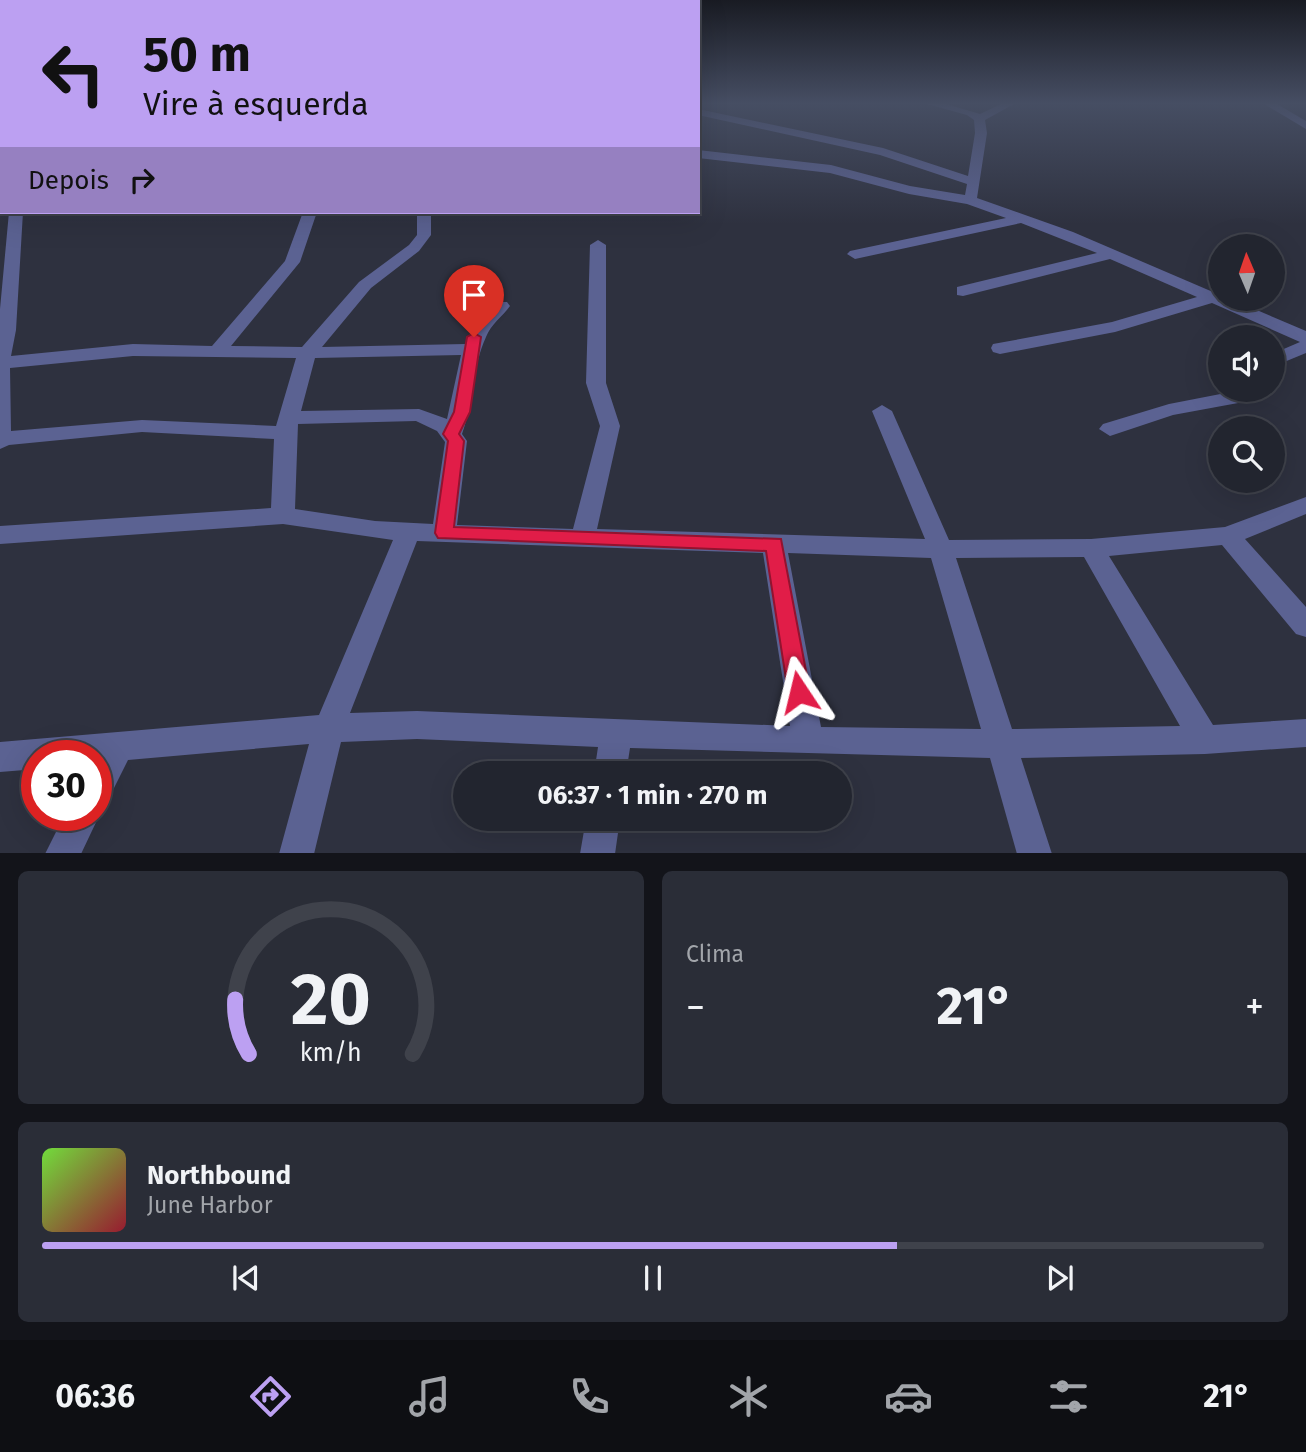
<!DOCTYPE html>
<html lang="pt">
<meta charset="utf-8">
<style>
:root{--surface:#22252f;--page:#2a2d37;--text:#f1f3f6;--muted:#a2a5aa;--line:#3f424b;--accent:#bca0f2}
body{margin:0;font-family:"Fira Sans",sans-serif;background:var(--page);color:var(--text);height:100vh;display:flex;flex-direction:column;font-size:26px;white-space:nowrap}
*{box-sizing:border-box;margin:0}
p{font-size:23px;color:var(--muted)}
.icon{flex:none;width:38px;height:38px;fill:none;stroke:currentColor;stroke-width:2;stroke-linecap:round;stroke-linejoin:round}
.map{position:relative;height:853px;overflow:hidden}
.details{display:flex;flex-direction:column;gap:18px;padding:18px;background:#13141a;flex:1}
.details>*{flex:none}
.hud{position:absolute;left:0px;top:0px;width:700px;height:214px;box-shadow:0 7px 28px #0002,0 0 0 2px var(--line);background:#bca0f2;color:#111;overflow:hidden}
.needle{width:46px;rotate:358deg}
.tools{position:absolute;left:1208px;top:234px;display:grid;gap:14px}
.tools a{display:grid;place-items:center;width:77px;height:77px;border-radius:50%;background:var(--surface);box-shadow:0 7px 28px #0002,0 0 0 2px var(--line);font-size:35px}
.speed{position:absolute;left:21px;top:740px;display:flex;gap:14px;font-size:35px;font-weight:700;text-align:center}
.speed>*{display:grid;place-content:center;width:91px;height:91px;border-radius:50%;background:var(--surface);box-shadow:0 7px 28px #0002,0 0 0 2px var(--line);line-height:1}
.speed .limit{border:10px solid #d22;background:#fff;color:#111}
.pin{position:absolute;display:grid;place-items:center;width:60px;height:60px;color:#fff;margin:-72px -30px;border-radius:50% 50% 50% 0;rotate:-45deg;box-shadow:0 0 7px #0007}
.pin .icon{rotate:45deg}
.me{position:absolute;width:77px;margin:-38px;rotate:350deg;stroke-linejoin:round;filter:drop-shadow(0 0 5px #0008)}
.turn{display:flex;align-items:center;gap:24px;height:147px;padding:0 28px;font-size:32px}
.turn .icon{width:91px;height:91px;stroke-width:2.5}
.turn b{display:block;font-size:49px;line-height:60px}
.then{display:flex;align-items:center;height:66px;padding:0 28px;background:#0003;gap:14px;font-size:26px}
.big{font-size:52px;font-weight:700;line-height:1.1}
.details .tile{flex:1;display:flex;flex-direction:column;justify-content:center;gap:10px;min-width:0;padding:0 24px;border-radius:10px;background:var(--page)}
.details .dial{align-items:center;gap:0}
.dial svg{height:182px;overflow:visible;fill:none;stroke:var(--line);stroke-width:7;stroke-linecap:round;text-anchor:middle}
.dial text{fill:var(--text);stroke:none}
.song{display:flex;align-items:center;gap:21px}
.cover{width:84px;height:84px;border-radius:10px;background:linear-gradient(135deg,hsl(100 70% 55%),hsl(350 70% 35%))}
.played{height:7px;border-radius:4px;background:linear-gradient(90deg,var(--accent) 70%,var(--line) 70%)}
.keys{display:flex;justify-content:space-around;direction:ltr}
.heat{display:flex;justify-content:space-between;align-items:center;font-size:38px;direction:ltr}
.details .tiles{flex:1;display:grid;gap:18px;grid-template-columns:1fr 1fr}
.tile:last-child{grid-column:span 2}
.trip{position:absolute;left:453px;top:761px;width:399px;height:70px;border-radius:35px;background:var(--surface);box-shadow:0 7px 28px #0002,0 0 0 2px var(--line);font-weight:700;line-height:70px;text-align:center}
.dock{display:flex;height:112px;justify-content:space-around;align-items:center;background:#0e0f13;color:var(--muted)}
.dock .icon{width:49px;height:49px}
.dock .selected{color:var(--accent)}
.dock b{font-size:32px;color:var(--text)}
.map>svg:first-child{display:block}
</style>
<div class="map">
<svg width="1306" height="854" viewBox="0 0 1306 854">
<rect width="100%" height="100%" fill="#2e313f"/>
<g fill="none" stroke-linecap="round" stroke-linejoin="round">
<!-- minor -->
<path fill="#5b6292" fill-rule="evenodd" d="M 0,104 L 2,104 L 2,108 L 0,108 Z
M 927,104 L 946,104 L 980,114 L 1001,104 L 1014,104 L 985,120 L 987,133 L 977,198 L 1073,232 L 1220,295 L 1220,299 L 1231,299 L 1306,331 L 1306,353 L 1272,367 L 1272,354 L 1300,342 L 1212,303 L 1115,332 L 1000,354 L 993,352 L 991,348 L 993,344 L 1112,322 L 1197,297 L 1110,259 L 963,296 L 957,295 L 957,287 L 1097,253 L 1021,223 L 855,259 L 847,254 L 850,251 L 1006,218 L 967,204 L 909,194 L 830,173 L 698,158 L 698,150 L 831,165 L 910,186 L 965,195 L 967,184 L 880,155 L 698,115 L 698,109 L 883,148 L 968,176 L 975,133 L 974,120 L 967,115 Z
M 1264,104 L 1277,104 L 1306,121 L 1306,129 Z
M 0,154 L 2,155 L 2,164 L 0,163 Z
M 9,212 L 23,212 L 16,330 L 11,356 L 133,344 L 212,346 L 285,261 L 303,212 L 317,212 L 300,262 L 231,346 L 302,347 L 359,282 L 409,245 L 417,235 L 417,212 L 431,212 L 431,235 L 419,251 L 371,288 L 322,347 L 465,344 L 480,316 L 495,302 L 507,302 L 510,306 C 502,317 491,324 486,337 C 472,367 474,402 462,434 L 467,441 L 457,525 L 573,529 L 600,426 L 586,383 L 590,245 L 598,240 L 606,245 L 606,383 L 620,426 L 597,529 L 925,539 L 872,411 L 882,405 L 892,411 L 949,540 L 1091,539 L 1225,527 L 1306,497 L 1306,514 L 1245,539 L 1306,607 L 1306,637 L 1296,634 L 1222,545 L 1109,556 L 1213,725 L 1306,719 L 1306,747 L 1205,754 L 1021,758 L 1052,854 L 1017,854 L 990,758 L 630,748 L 626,774 L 594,774 L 598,747 L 417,739 L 341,742 L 314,854 L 279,854 L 309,744 L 128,760 L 108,800 L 96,805 L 96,756 L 37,756 L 37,769 L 0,772 L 0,742 L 319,715 L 393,540 L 283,524 L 0,544 L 0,526 L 271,508 L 274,439 L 142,432 L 9,445 L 0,449 L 0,309 ZM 461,355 L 447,419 L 419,409 L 301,411 L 315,358 ZM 133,356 L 296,358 L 276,426 L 142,420 L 11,431 L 10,368 ZM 416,421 L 437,431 L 445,442 L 433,524 L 375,521 L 295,509 L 298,424 ZM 417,541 L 763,553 L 790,726 L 417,711 L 350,713 ZM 788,553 L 931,558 L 981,729 L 821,727 ZM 1084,557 L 1180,726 L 1012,729 L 956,558 Z
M 1241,390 L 1268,390 L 1249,401 L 1173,415 L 1110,436 L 1099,429 L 1103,424 L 1169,404 Z
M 96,810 L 99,816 L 81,854 L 45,854 L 64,816 L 96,816 Z
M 586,819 L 620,819 L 615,854 L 580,854 Z"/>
</g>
<!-- sky -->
<linearGradient id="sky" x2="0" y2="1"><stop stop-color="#191b23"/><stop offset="0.46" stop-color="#464e63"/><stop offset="1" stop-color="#464e63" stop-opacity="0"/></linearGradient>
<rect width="1306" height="224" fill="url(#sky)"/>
<!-- route -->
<path fill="#e11d48" stroke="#92132f" stroke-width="2" d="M 474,333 L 481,337 L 470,412 L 459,434 L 464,441 L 454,527 L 781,539 L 810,692 L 807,699 L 799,701 L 791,699 L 788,692 L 766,551 L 438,538 L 435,533 L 448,441 L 443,434 L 454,412 L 467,337 Z"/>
</svg>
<div class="tools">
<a><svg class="needle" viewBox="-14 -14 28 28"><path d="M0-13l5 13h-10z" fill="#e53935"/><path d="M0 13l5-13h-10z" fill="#a2a5aa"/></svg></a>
<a><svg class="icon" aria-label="sound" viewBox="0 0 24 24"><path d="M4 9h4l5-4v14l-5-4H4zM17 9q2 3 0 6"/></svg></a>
<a><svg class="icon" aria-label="search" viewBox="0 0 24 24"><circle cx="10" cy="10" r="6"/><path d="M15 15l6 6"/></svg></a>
</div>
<div class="speed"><div class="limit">30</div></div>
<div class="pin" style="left:474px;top:337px;background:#d93025"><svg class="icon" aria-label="arrive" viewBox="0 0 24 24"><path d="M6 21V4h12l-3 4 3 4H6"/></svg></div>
<svg class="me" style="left:799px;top:692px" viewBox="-20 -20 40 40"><path d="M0-17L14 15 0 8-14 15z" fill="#e11d48" stroke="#fff" stroke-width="4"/></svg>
<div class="trip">06:37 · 1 min · 270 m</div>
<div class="hud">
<div class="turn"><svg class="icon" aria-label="left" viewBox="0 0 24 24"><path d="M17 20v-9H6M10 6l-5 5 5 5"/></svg><div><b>50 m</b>Vire à esquerda</div></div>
<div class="then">Depois<svg class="icon" aria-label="right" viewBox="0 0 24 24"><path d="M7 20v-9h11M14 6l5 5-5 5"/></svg></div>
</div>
</div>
<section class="details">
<div class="tiles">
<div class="tile dial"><svg viewBox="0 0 100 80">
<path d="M14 69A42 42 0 1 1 86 69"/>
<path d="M14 69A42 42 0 0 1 8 45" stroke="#bca0f2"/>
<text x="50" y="56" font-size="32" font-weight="700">20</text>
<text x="50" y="72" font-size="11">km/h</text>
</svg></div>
<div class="tile"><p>Clima</p>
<div class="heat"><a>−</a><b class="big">21°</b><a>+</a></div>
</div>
<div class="tile">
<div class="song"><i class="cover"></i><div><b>Northbound</b><p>June Harbor</p></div></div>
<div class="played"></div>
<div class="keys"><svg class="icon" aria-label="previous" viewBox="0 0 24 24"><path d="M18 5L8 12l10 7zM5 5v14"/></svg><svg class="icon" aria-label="pause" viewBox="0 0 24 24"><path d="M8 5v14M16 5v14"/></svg><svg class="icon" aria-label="next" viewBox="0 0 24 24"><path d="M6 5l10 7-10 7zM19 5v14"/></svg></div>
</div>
</div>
</section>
<nav class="dock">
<b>06:36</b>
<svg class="icon selected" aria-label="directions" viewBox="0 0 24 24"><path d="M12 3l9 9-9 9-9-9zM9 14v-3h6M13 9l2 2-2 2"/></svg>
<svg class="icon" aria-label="music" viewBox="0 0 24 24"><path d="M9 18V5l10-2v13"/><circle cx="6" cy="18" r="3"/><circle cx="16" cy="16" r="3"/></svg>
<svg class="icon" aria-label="phone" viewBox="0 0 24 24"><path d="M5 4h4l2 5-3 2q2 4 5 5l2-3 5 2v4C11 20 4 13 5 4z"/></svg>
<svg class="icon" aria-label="climate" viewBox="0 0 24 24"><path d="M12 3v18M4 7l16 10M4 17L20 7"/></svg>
<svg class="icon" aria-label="car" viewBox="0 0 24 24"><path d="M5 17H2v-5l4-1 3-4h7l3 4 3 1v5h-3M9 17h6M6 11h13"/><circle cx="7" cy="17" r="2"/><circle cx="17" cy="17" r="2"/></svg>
<svg class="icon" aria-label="filters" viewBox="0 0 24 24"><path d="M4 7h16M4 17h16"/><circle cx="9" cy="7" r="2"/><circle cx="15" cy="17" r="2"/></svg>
<b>21°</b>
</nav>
